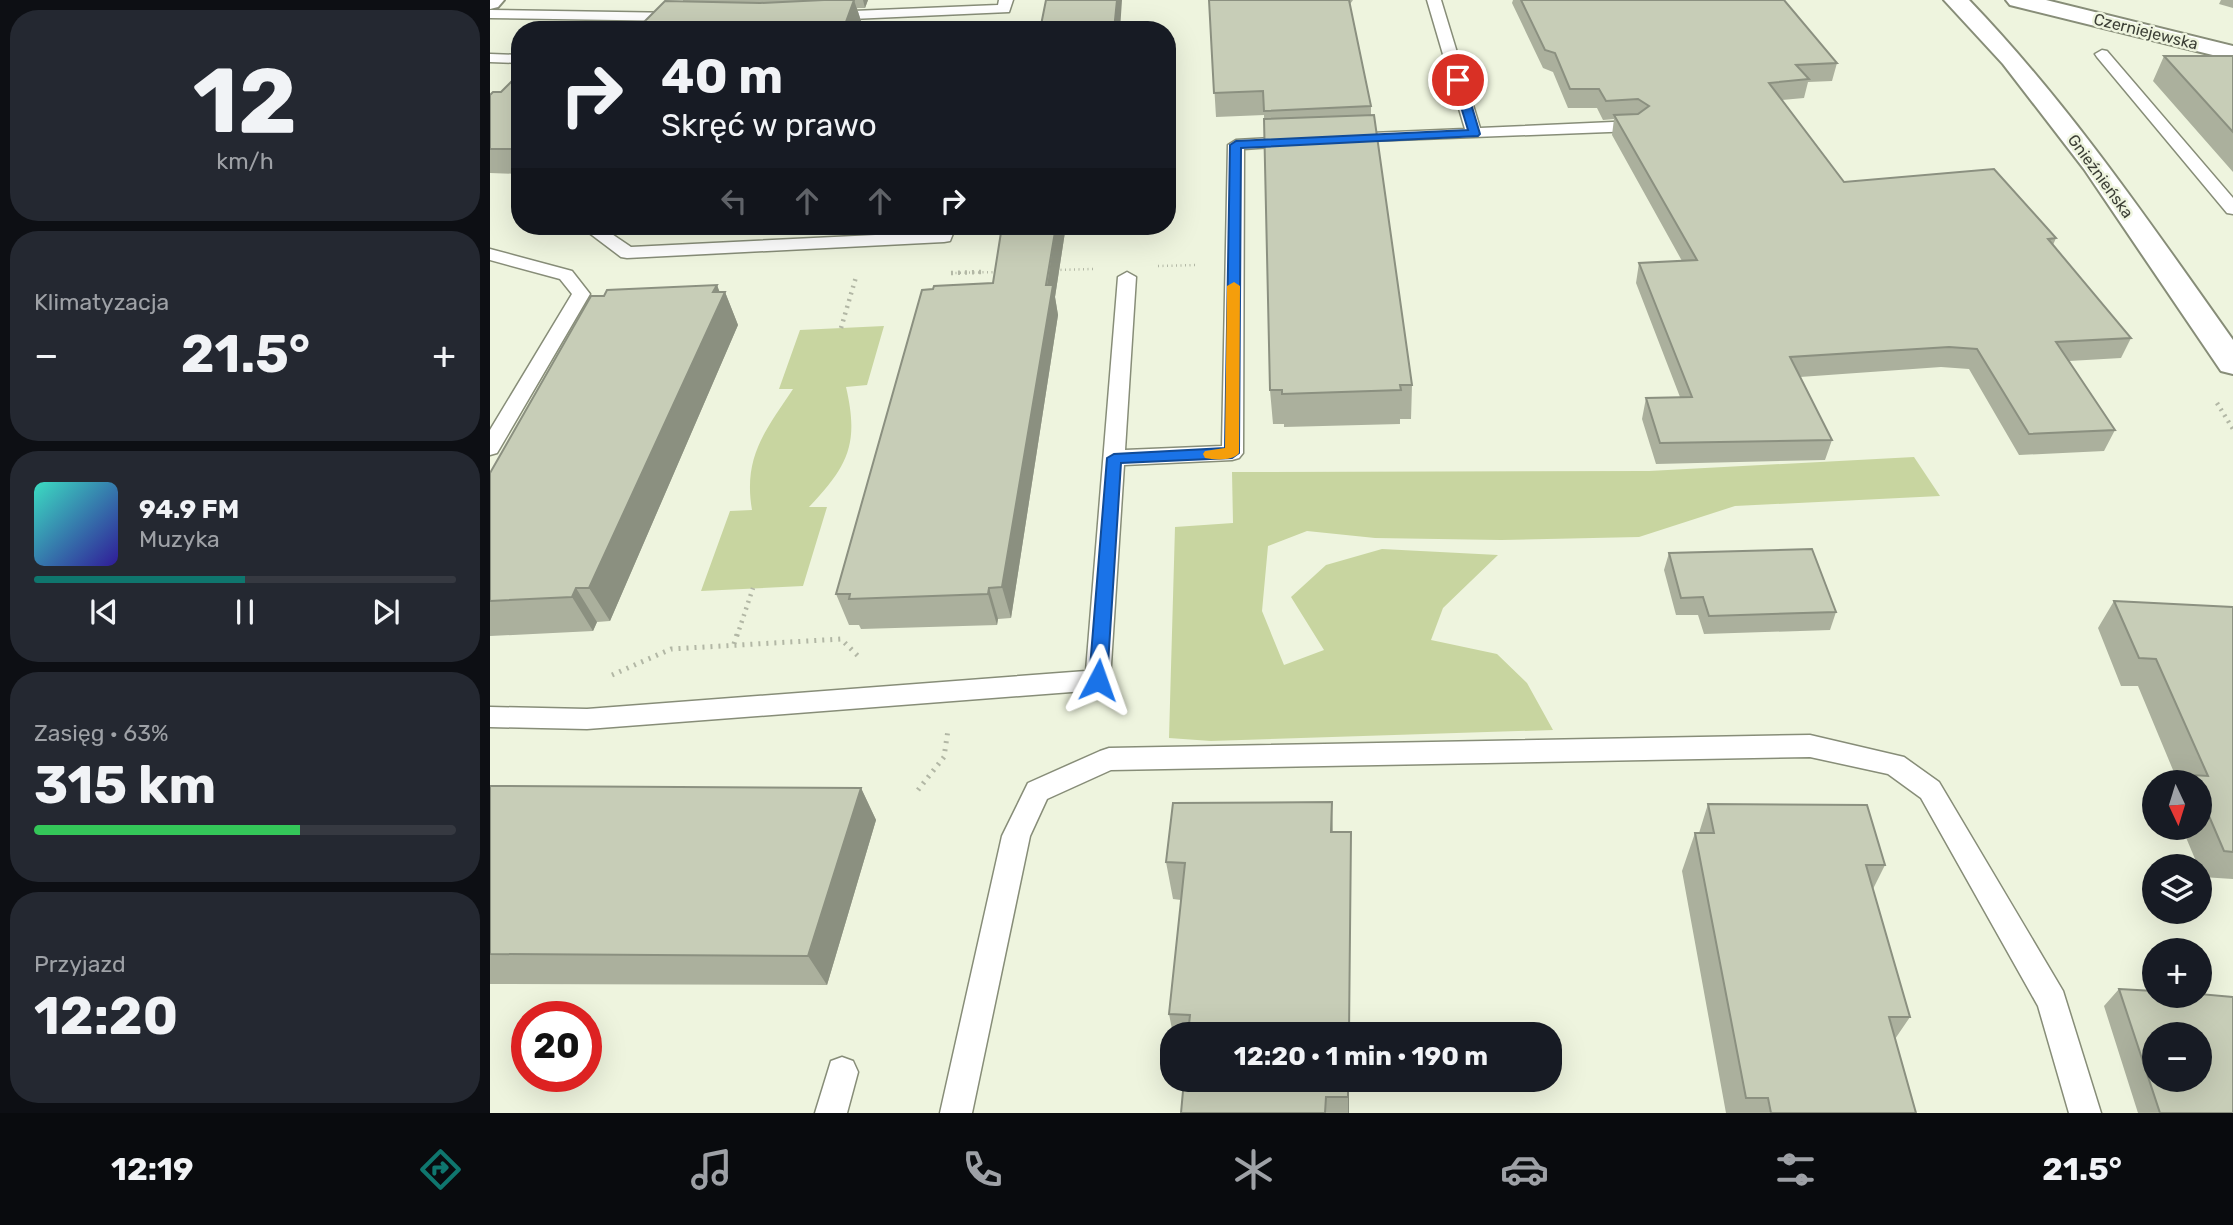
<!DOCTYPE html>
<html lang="pl">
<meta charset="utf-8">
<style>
:root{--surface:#171b24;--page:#242831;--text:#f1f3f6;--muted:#9ea1a6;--line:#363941;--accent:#0f766e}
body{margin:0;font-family:Rubik,sans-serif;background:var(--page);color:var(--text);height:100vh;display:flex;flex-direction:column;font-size:26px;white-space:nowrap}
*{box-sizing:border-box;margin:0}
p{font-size:23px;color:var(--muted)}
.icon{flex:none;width:38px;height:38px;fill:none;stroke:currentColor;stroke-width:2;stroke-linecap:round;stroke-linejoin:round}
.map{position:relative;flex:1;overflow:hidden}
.details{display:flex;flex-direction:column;gap:10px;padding:10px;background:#0d0f14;width:490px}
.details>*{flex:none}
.top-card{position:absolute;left:21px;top:21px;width:665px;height:214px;border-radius:28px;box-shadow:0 7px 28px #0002;background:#171b24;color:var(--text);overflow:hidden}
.needle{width:46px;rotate:176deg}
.fabs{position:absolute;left:1652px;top:770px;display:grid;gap:14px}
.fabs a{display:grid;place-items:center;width:70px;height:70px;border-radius:50%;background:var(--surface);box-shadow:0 7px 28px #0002;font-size:35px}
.speed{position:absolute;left:21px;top:1001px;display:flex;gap:14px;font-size:35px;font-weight:700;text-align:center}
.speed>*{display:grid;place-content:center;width:91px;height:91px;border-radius:50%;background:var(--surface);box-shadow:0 7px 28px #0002;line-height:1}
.speed .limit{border:10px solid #d22;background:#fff;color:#111}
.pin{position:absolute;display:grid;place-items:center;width:60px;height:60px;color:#fff;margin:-30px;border:4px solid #fff;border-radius:50%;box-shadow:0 2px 7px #0007}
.me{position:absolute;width:77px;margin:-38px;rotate:4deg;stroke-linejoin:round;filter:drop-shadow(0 0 5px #0008)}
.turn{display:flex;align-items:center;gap:24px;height:147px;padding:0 35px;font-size:32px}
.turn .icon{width:91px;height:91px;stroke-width:2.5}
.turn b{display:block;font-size:49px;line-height:60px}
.lanes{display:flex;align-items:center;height:66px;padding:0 35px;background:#0003;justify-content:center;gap:35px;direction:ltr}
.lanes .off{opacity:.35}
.big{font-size:52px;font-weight:700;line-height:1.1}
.details .tile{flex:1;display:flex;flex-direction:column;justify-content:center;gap:10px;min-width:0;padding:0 24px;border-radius:28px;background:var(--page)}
.details .dial{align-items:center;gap:0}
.dial b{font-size:91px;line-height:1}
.song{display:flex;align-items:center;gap:21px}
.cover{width:84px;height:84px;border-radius:10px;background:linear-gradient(135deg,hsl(170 70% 55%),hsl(250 70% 35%))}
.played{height:7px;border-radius:4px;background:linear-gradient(90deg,var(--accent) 50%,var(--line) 50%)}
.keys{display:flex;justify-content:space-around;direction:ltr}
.heat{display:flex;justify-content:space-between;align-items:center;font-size:38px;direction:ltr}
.charge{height:10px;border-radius:5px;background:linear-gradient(90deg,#34c759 63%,var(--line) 0)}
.trip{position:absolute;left:670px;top:1022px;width:402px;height:70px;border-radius:28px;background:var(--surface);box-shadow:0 7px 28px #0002;font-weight:700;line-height:70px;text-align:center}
.tab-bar{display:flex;height:112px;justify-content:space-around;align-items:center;background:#090b0e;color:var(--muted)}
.tab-bar .icon{width:49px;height:49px}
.tab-bar .selected{color:var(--accent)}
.tab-bar b{font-size:32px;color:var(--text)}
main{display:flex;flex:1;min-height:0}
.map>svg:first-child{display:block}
</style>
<main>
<section class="details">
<div class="tile dial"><b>12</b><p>km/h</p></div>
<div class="tile"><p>Klimatyzacja</p>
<div class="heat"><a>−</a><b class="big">21.5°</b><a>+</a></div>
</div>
<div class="tile">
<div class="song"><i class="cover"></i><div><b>94.9 FM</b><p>Muzyka</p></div></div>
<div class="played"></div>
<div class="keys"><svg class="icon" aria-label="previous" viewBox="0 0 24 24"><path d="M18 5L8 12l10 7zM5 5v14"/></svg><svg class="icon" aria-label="pause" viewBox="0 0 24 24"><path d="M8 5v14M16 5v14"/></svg><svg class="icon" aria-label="next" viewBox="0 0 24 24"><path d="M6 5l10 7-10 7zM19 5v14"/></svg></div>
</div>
<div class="tile"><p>Zasięg · 63%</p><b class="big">315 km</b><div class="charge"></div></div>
<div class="tile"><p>Przyjazd</p><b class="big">12:20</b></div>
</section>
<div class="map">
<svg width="1743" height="1113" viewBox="0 0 1743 1113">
<rect width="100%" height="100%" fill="#eef4de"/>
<!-- green -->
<path fill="#c8d5a0" d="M 394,326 L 377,385 L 356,387 C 369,443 359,465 319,507 L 337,507 L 313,586 L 211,591 L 240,511 L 262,510 C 253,457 275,431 303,389 L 289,389 L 310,330 Z
M 1424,457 L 1450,496 L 1245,506 L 1149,537 L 1011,540 L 885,538 L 817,531 L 778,546 L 772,611 L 794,665 L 834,650 L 801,597 L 836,565 L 892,549 L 1008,555 L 953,608 L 941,640 L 1007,654 L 1037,683 L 1063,730 L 721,741 L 679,738 L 685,527 L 743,523 L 742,472 L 1159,471 Z"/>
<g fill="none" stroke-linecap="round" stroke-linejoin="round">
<!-- service casing -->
<g stroke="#878d78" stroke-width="3">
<path id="service" d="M 509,0 L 523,0 L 519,12 L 339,20 L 332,16 L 339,12 L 508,5 Z
M 937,0 L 951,0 L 990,128 L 1145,121 L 1153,126 L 1145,131 L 852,142 L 850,139 L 858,134 L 975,129 Z
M 0,10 L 189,13 L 196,17 L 189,21 L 0,18 Z
M 1612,50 L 1617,51 L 1743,198 L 1743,214 L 1737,213 L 1607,57 L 1605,54 Z
M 0,54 L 30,55 L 30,63 L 0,62 Z
M 803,137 L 809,139 L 811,142 L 809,145 L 754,149 L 753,453 L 749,458 L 742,460 L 634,465 L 620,680 L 617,687 L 608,690 L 97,729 L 0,727 L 0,707 L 97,709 L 596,671 L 628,277 L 637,272 L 646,277 L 635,450 L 732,446 L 738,145 L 746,140 Z
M 90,226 L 110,226 L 141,247 L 447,232 L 448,226 L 466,226 L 460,241 L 454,242 L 137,258 L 131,257 Z
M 0,249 L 82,271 L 100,294 L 10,448 L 7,453 L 0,455 L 0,430 L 82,294 L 70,279 L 0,260 Z
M 1320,735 L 1414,757 L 1449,782 L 1573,991 L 1611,1113 L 1579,1113 L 1548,1006 L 1431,798 L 1398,774 L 1320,757 L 621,770 L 557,799 L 540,836 L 482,1113 L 450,1113 L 512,836 L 538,783 L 610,751 L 619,748 Z
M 352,1057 L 363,1061 L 368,1072 L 357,1113 L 325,1113 L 341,1061 Z"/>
</g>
<!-- minor casing -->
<g stroke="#878d78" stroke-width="4">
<path id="minor" d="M 0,0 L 14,0 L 8,7 L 0,9 Z"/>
</g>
<!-- tertiary casing -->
<g stroke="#878d78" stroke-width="4">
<path id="tertiary" d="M 1454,0 L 1479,0 C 1579,104 1660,223 1743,340 L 1743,374 L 1731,371 L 1594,169 L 1513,64 Z
M 1516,0 L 1556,0 L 1743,46 L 1743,60 L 1520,5 Z"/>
</g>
<!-- path-far2 -->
<path stroke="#b2b7a5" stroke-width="2.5" stroke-dasharray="1 3.5" stroke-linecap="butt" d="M 668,266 L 708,265
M 566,270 L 603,269
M 461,273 L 509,272"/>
<!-- path-far1 -->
<path stroke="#b2b7a5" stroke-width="4.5" stroke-dasharray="2 5" stroke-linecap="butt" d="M 461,273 L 492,272
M 351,328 L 366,277
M 1727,403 L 1743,429
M 247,636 L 263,588"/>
<!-- path -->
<path stroke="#b2b7a5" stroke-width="5" stroke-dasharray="2 6" stroke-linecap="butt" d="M 244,644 L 247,634
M 122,675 L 181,649 L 351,639 L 369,657
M 428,790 L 454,757 L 458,730"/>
<!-- service -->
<use href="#service" fill="#fff" fill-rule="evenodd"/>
<!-- minor -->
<use href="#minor" fill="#fff" fill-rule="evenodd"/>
<!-- tertiary -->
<use href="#tertiary" fill="#fff" fill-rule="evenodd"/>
</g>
<!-- wall -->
<path fill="#abb09d" d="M 193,0 L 378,0 L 375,8 L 367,8 L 371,21 L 193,2 Z
M 719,0 L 863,0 L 860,4 L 881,106 L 881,115 L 922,385 L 921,419 L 910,419 L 910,424 L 794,427 L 794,424 L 783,424 L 780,390 L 774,115 L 726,117 Z
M 1023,0 L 1294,0 L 1347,63 L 1342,81 L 1318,82 L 1314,98 L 1292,100 L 1354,182 L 1566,238 L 1563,245 L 1641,338 L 1631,358 L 1579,361 L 1625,430 L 1614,451 L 1529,455 L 1479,369 L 1451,367 L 1310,377 L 1342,440 L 1335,460 L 1166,464 L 1152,419 L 1156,398 L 1190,397 L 1146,283 L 1149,263 L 1192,261 L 1122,135 L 1124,119 L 1113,120 L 1107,108 L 1078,108 L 1063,72 L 1053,68 L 1022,3 Z
M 1731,0 L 1743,0 L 1743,8 L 1729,4 Z
M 1674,56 L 1743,56 L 1743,172 L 1663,81 Z
M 30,73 L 30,174 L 0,173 L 0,95 L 11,92 Z
M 150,226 L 294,226 L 153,232 Z
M 512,226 L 606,226 L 605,231 L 575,232 L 565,297 L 568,315 L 521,618 L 508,619 L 507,625 L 371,629 L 369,625 L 359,625 L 346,594 L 443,289 L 503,283 Z
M 227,285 L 229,292 L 235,292 L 248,325 L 120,621 L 107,622 L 103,631 L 0,636 L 0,473 Z
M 1179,553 L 1346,612 L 1340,630 L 1214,634 L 1208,615 L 1186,615 L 1174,570 Z
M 1624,601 L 1743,607 L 1743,879 L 1712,877 L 1710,871 L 1710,866 L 1708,866 L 1692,828 L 1710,828 L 1710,782 L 1688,782 L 1648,686 L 1631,686 L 1608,628 Z
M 0,786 L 371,788 L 386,820 L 337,985 L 0,984 Z
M 842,802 L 843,832 L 861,870 L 859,1034 L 683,1034 L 679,1014 L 691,900 L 683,899 L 676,862 Z
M 1218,804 L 1395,865 L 1383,889 L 1420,1017 L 1405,1039 L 1426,1113 L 1236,1113 L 1192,871 L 1205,833 L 1209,833 Z
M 1629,989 L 1743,1113 L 1648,1113 L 1614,1006 Z
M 859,1080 L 859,1113 L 691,1113 Z"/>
<!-- shaded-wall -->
<path fill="#8b9080" d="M 364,0 L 371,21 L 368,30 L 353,30 Z
M 373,0 L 378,0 L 375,8 Z
M 627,0 L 632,0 L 630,30 L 624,30 Z
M 30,142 L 30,164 L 23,149 Z
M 566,226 L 574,226 L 575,232 L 565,297 L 568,315 L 521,618 L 512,587 Z
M 227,285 L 232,298 L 235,292 L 248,325 L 120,621 L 99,588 Z
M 86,588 L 107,622 L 103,631 L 82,597 Z
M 499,588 L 508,619 L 507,625 L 498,594 Z
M 371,788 L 386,820 L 337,985 L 318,956 Z
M 858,1080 L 859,1080 L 859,1113 L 858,1113 Z"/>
<!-- building -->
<path fill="#c7cdb7" stroke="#8b9080" stroke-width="2" fill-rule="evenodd" d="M 334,0 L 364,0 L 353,30 L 146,30 L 175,1 L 270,3 Z
M 556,0 L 627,0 L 624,30 L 550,30 Z
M 719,0 L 859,0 L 881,106 L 774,111 L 773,91 L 724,93 Z
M 1031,0 L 1294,0 L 1347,63 L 1306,65 L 1319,79 L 1279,83 L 1354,182 L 1504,169 L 1566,238 L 1558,239 L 1641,338 L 1566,342 L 1625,430 L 1539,434 L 1487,349 L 1459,347 L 1300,357 L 1342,440 L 1170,443 L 1156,398 L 1202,397 L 1149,263 L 1207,260 L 1124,115 L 1148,114 L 1159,106 L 1148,99 L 1116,101 L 1109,89 L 1080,89 L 1065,53 L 1055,50 Z
M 1674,56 L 1743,56 L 1743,132 Z
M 30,73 L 30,142 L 23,149 L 0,149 L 0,95 L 3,92 L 11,92 Z
M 884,115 L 922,385 L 910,385 L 911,390 L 792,394 L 792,390 L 780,390 L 774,119 Z
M 512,226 L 566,226 L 556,285 L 563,285 L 512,587 L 499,588 L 498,594 L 359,599 L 360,594 L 346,594 L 432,290 L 443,289 L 444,286 L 503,283 Z
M 227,285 L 223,292 L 235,292 L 99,588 L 86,588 L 82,597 L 0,601 L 0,473 L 101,296 L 114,296 L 117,290 Z
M 1322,549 L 1346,612 L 1219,616 L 1213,597 L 1191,598 L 1179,553 Z
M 1624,601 L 1743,607 L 1743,852 L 1734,851 L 1710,795 L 1710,782 L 1704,782 L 1701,775 L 1718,776 L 1666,659 L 1649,658 Z
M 0,786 L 371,788 L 318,956 L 0,954 Z
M 842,802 L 841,832 L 861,832 L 859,1034 L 698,1034 L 700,1015 L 679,1014 L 695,863 L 676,862 L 683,803 Z
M 1218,804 L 1377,805 L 1395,865 L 1376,865 L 1420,1017 L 1399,1017 L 1426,1113 L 1281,1113 L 1278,1098 L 1256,1098 L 1205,833 L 1224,833 Z
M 1629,989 L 1664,991 L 1664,996 L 1710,996 L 1710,994 L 1743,997 L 1743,1113 L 1670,1113 ZM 1664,1034 L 1710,1034 L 1710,1080 L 1664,1080 Z
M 694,1080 L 858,1080 L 858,1097 L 836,1097 L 835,1113 L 691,1113 Z"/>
<!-- route -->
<path fill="#1a73e8" stroke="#114b97" stroke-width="2" d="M 968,77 L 974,80 L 990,134 L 988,136 L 751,148 L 749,453 L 742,458 L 631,463 L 617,680 L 614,685 L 602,685 L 599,680 L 617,458 L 624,454 L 735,448 L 740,145 L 746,141 L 978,130 L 963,80 Z"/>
<!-- slow -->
<path fill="#f59e0b" d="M 744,282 L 750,286 L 749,453 C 743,461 725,460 715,458 L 713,454 L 715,451 L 735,448 L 737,286 Z"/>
<g text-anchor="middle" stroke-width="5" stroke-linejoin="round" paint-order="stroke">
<!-- far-street labels -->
<g font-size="16" fill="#3b3e35" stroke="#eef4de">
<text transform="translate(1656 31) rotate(14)" y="6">Czerniejewska</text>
<text transform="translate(1611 176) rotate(54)" y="6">Gnieźnieńska</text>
</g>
</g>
</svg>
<div class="fabs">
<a><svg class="needle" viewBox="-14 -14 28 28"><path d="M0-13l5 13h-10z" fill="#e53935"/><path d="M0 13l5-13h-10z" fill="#9ea1a6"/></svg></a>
<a><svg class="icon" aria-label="layers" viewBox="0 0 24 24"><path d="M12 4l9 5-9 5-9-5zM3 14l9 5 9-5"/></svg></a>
<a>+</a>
<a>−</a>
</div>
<div class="speed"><div class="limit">20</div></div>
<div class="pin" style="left:968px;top:80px;background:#d93025"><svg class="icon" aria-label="arrive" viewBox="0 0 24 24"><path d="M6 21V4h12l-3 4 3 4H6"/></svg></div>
<svg class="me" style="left:608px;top:680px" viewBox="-20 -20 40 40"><path d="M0-17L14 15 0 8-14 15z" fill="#1a73e8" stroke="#fff" stroke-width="4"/></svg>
<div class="trip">12:20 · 1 min · 190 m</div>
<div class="top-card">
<div class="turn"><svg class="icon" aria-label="right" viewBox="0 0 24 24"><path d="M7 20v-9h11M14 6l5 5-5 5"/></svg><div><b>40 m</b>Skręć w prawo</div></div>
<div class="lanes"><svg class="icon off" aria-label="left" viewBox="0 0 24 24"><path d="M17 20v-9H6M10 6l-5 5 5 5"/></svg><svg class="icon off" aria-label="ahead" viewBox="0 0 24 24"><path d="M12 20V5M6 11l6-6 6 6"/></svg><svg class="icon off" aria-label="ahead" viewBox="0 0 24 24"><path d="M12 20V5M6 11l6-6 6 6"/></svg><svg class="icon" aria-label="right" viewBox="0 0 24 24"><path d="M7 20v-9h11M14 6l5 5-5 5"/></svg></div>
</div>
</div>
</main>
<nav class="tab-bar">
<b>12:19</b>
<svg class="icon selected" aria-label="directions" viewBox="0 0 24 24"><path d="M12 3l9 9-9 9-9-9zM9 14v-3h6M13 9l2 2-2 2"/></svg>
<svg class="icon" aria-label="music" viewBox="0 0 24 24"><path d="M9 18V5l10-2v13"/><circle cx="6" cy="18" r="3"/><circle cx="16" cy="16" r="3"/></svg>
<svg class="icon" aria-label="phone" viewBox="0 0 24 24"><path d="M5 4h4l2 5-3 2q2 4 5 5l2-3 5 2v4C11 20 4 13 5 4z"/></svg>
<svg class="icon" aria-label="climate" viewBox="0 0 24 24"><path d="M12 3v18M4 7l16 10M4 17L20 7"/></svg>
<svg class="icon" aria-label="car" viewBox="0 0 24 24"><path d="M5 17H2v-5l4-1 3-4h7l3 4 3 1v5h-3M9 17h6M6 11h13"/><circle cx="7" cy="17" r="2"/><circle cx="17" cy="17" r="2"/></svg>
<svg class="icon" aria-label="filters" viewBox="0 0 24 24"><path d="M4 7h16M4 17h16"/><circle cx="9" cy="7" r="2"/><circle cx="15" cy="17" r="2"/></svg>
<b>21.5°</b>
</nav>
